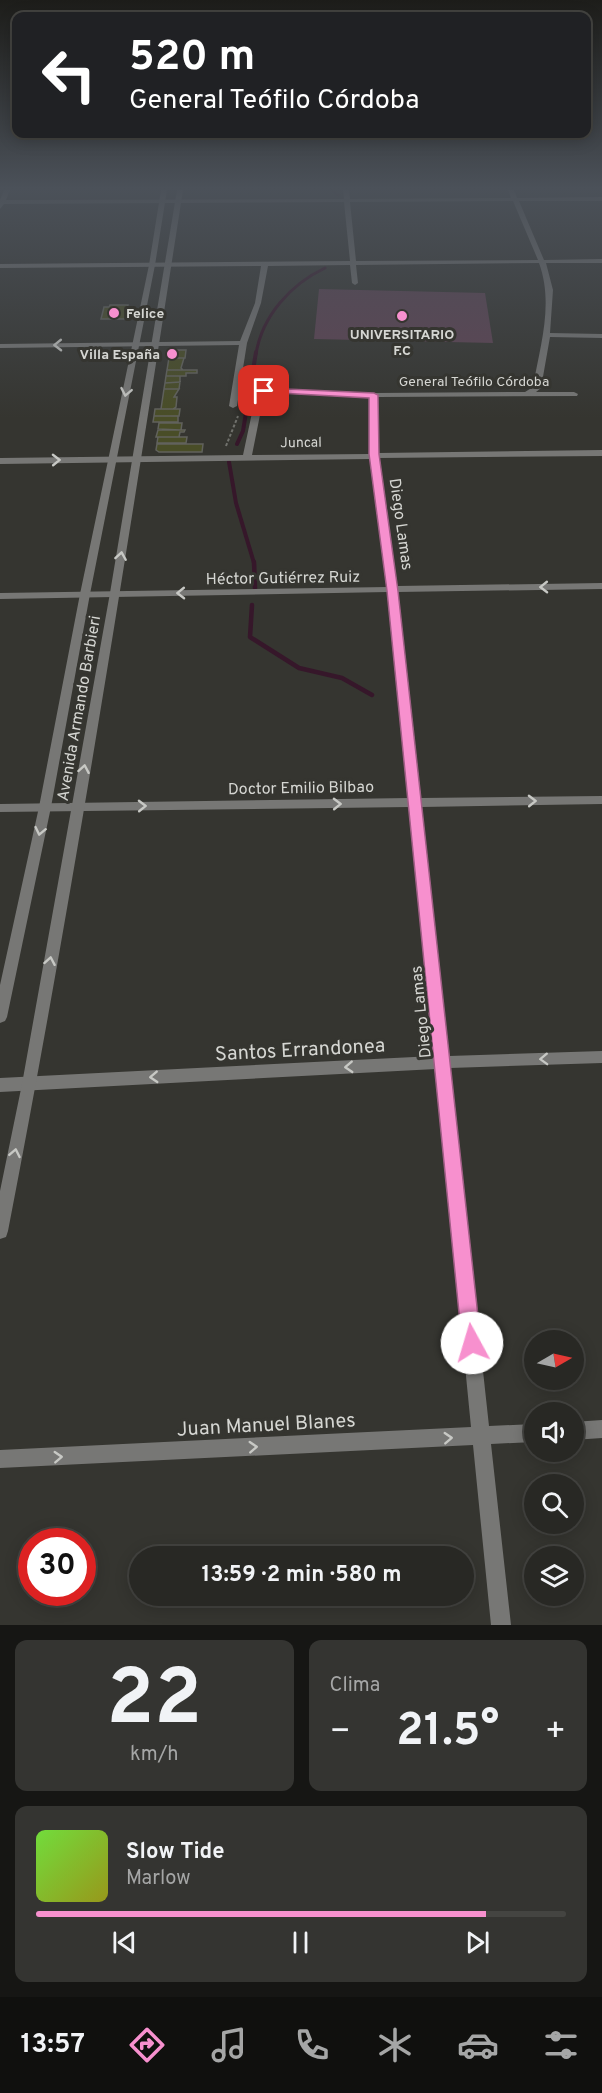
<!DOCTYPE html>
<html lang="es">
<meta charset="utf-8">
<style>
:root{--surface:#282824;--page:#343431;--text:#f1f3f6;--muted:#a5a6a6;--line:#444441;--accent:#f790ce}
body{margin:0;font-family:Overpass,sans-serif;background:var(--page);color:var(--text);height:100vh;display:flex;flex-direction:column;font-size:22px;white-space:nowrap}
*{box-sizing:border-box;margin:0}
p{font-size:20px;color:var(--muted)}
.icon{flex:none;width:33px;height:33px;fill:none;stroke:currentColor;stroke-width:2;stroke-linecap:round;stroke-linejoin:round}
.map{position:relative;height:1625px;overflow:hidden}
.side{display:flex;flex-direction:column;gap:15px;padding:15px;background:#161614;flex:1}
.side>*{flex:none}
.banner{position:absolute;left:12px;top:12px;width:579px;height:126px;border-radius:12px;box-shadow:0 3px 15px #0003,0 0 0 2px var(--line);background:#202124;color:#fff;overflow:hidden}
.needle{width:39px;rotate:81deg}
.fabs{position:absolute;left:524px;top:1330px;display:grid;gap:12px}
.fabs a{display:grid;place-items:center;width:60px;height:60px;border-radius:50%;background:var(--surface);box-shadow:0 3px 15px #0003,0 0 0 2px var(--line);font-size:30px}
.speed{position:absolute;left:18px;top:1528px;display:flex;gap:12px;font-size:30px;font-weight:700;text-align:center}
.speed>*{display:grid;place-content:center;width:78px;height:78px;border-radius:50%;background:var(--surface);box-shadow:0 3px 15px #0003,0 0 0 2px var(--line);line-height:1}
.speed .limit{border:9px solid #d22;background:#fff;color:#111}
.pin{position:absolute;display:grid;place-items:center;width:51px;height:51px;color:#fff;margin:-26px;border-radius:12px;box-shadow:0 3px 9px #0006}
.me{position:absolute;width:66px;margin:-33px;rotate:354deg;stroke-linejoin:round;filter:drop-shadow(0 0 4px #0008)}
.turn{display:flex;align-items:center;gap:21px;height:126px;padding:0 18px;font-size:27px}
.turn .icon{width:78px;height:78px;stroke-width:2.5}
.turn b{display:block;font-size:42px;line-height:51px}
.big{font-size:45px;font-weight:700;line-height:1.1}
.side .card{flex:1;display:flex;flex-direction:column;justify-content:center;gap:9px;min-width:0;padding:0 21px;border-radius:12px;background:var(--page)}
.side .dial{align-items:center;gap:0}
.dial b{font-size:78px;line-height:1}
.song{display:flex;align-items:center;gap:18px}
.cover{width:72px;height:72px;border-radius:9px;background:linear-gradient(135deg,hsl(100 70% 55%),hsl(60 70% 35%))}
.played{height:6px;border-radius:3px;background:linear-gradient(90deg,var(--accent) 85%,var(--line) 85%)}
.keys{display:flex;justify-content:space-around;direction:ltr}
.heat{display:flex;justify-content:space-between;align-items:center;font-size:33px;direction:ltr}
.side .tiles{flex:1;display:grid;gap:15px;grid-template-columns:1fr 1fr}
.card:last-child{grid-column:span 2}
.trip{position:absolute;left:129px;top:1546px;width:345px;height:60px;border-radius:30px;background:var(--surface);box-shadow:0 3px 15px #0003,0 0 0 2px var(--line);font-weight:700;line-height:60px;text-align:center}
.menu{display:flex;height:96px;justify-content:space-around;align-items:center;background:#10100e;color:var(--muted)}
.menu .icon{width:42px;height:42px}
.menu .on{color:var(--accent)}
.menu b{font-size:27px;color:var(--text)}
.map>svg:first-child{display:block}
</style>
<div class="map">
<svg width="602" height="1625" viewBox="0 0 602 1625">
<rect width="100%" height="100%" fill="#353530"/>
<!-- green -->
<path fill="#5e4353" d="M 319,289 L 485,293 L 493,343 L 314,339 Z"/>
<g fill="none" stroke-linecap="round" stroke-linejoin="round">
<!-- stream-far2 -->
<path stroke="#36172a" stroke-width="3" d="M 332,190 L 338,195
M 256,354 C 262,316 291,284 325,268"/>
<!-- stream-far1 -->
<path stroke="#36172a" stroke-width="4" d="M 237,444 L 243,431 L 256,352
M 229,462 L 236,503 L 254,563"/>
<!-- stream -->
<path stroke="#36172a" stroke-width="4.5" d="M 254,562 L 255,588
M 252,605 L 250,637 L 299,668 L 342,678 L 372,695"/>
</g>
<!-- building -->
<path fill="#494d27" stroke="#61625c" stroke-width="1.5" d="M 110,305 L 128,305 L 125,319 L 101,319 L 104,307 L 109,307 Z
M 170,350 L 186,350 L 185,358 L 169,358 Z
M 169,358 L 184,358 L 181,368 L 183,370 L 167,370 Z
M 167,370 L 197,370 L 197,373 L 186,373 L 186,376 L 166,376 Z
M 166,376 L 180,376 L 180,382 L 165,383 Z
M 180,382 L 179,389 L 164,389 L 165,383 Z
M 164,389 L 179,389 L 174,397 L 177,397 L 176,407 L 173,409 L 161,409 Z
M 155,409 L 180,409 L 179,416 L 154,416 Z
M 154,416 L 178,416 L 178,422 L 153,422 Z
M 159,423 L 182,423 L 181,430 L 158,429 Z
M 158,430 L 185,430 L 184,432 L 180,432 L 179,437 L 156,437 Z
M 158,437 L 187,437 L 186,443 L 157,443 Z
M 157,444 L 203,444 L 202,452 L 159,452 L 156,450 Z"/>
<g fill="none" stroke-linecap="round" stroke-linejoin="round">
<!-- path -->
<path stroke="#71726d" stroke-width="2" stroke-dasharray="3 2" stroke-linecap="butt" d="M 226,446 L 238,416"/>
<!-- minor -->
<path fill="#777775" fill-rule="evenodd" d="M 4,190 L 10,190 L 6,200 L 344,199 L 343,190 L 349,190 L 350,199 L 511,198 L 508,190 L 514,190 L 517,198 L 602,197 L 602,201 L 519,201 L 544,260 L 602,259 L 602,263 L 546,263 L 553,290 L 550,333 L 602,334 L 602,338 L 550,337 L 541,388 L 536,392 L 574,392 L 578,394 L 577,396 L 378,397 L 378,453 L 602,450 L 602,456 L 379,458 L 397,586 L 602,583 L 602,589 L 398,592 L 421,798 L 602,796 L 602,804 L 421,807 L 449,1056 L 602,1051 L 602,1063 L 450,1068 L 489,1426 L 534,1424 L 534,1442 L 491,1444 L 511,1625 L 491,1625 L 473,1445 L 0,1468 L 0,1450 L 471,1427 L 436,1069 L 0,1092 L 0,1078 L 434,1056 L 410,807 L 0,812 L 0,804 L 409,798 L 388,592 L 0,599 L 0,593 L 388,587 L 370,459 L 0,464 L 0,458 L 243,455 L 256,394 L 264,389 L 374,393 L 525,392 L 533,387 C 540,346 554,304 539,263 L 356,265 L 358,283 L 355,285 L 352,283 L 350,265 L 268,266 L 261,303 L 247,343 L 237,406 L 233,408 L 229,406 L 239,345 L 0,348 L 0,344 L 240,341 L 255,303 L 261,266 L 0,268 L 0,264 L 350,261 L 344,202 L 4,204 L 0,209 L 0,200 ZM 513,201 L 538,260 L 356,261 L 350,202 ZM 266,393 L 370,397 L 370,454 L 252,455 L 264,395 Z
M 602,1420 L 602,1438 L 573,1440 L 573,1422 Z"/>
<!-- tertiary -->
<path fill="#777775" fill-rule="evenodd" d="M 161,190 L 167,190 L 155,265 L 90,594 L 51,807 L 7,1017 L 5,1021 L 0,1023 L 0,985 L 39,807 L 80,594 L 149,265 Z
M 177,190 L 183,190 C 129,538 75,885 8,1231 L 6,1237 L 0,1239 L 0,1191 L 22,1084 L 110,593 Z"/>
</g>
<!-- one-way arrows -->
<defs><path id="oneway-chevron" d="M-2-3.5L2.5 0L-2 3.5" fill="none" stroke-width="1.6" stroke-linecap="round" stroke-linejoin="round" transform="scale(1.5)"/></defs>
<g stroke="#c7c8c4">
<use href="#oneway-chevron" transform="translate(58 345) rotate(179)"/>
<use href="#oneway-chevron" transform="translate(126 392) rotate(101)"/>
<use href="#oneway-chevron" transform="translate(56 460) rotate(-1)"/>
<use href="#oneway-chevron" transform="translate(121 556) rotate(-81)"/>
<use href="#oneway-chevron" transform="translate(544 587) rotate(179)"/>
<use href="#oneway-chevron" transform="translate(181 593) rotate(179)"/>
<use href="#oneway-chevron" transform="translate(84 769) rotate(-80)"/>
<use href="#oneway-chevron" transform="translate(532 801) rotate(-1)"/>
<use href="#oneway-chevron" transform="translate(337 804) rotate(-1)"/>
<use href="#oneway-chevron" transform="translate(142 806) rotate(-1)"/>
<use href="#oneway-chevron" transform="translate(40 831) rotate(102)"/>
<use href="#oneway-chevron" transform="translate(50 961) rotate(-80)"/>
<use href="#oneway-chevron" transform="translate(544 1059) rotate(178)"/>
<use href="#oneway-chevron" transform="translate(349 1067) rotate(177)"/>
<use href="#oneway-chevron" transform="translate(154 1077) rotate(177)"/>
<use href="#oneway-chevron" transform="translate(15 1153) rotate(-79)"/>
<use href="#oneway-chevron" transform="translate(448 1438) rotate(-3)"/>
<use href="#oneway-chevron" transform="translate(253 1447) rotate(-3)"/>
<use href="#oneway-chevron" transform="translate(58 1457) rotate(-3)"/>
</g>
<!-- sky -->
<linearGradient id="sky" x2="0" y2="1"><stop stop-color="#1d1d1a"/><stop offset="0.45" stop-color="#4b5159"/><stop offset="1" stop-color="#4b5159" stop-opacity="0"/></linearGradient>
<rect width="602" height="418" fill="url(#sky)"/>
<!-- route -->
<path fill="#f790ce" stroke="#a15e86" stroke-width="1.5" d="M 264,388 L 374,393 L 378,395 L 379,454 L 398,591 L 481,1343 L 479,1350 L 472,1353 L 465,1350 L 462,1343 L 387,591 L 369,454 L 369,398 L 261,392 L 260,391 Z"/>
<!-- markers -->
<g fill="#f790ce" stroke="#353530" stroke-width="2">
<circle cx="114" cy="313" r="6"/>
<circle cx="402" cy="316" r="6"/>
<circle cx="172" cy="354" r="6"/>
</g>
<g text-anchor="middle" stroke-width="6" stroke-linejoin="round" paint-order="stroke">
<!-- far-poi labels -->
<g font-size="14" font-weight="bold" fill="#d5d6d2" stroke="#353530" text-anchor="start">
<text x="126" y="318">Felice</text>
<text x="402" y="339" text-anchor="middle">UNIVERSITARIO<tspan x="402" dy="16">F.C</tspan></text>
<text x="160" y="359" text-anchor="end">Villa España</text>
</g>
<!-- far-street labels -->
<g font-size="14" fill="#d5d6d2" stroke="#353530">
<text x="474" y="386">General Teófilo Córdoba</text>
<text transform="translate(301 442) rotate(-1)" y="5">Juncal</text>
</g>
<!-- street labels -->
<g font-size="16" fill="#d5d6d2" stroke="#353530">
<text transform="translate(402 524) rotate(82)" y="6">Diego Lamas</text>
<text transform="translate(283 577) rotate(-1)" y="6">Héctor Gutiérrez Ruiz</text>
<text transform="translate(78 708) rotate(-80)" y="6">Avenida Armando Barbieri</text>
<text transform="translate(301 787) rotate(-1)" y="6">Doctor Emilio Bilbao</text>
<text transform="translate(420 1012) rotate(-96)" y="6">Diego Lamas</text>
</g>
<!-- near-street labels -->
<g font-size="20" fill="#d5d6d2" stroke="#353530">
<text transform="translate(300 1049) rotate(-3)" y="7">Santos Errandonea</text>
<text transform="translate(266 1424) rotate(-3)" y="7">Juan Manuel Blanes</text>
</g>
</g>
</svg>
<div class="fabs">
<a><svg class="needle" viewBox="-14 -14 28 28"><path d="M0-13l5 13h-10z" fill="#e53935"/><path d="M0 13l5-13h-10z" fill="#a5a6a6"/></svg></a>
<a><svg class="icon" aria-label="sound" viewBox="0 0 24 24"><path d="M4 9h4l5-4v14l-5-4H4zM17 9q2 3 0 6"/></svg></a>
<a><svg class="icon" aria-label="search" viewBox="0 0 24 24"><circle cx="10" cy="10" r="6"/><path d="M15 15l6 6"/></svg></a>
<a><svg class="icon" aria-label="layers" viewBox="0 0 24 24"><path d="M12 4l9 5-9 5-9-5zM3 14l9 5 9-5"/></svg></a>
</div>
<div class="speed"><div class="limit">30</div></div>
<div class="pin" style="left:264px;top:391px;background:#d93025"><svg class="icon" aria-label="arrive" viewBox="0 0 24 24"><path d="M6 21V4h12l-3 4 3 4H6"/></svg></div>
<svg class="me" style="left:472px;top:1343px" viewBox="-20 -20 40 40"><circle r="19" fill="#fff"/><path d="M0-13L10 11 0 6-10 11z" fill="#f790ce"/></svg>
<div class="trip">13:59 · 2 min · 580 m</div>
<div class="banner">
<div class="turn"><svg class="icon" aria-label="left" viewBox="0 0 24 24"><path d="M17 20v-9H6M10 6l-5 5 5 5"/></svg><div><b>520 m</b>General Teófilo Córdoba</div></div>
</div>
</div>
<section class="side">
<div class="tiles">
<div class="card dial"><b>22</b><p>km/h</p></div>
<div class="card"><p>Clima</p>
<div class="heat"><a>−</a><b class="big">21.5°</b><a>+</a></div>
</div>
<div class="card">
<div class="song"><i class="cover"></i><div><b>Slow Tide</b><p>Marlow</p></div></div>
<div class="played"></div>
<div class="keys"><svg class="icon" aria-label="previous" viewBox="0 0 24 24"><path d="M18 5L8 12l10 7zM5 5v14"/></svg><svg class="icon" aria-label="pause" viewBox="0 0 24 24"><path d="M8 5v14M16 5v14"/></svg><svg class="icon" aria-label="next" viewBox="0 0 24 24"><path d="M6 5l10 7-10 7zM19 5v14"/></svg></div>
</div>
</div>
</section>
<nav class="menu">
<b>13:57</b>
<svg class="icon on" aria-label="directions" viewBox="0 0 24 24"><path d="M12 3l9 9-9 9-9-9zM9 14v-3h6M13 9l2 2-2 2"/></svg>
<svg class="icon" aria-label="music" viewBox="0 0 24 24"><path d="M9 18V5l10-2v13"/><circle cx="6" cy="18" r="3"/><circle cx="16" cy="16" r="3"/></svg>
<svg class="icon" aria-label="phone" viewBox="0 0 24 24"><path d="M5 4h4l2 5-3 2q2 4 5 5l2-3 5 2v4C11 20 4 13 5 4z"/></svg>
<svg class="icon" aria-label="climate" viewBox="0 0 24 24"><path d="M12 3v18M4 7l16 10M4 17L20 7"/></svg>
<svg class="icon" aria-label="car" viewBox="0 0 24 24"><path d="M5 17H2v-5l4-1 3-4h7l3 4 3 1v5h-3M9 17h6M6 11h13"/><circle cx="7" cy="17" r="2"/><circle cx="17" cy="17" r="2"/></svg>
<svg class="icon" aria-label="filters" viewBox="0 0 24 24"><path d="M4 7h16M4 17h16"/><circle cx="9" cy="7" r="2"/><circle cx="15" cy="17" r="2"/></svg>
</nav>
